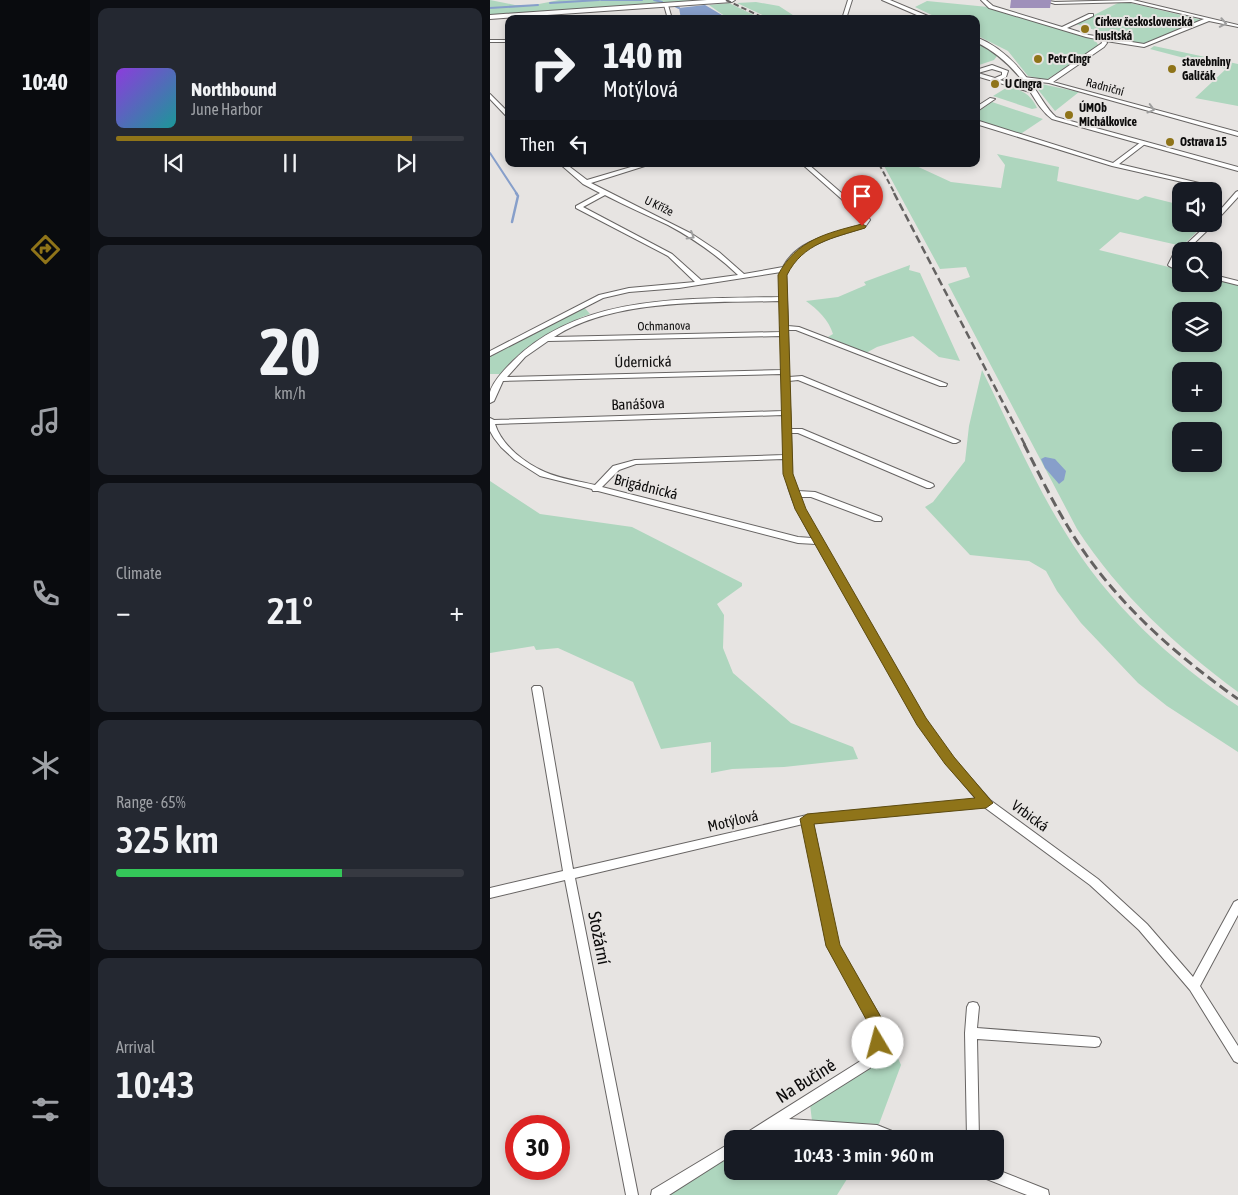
<!DOCTYPE html>
<meta charset="utf-8">
<style>
:root{--surface:#171b24;--page:#242831;--text:#f1f3f6;--muted:#9ea1a6;--line:#363941;--accent:#8f7419}
body{margin:0;font-family:"Asap Condensed",sans-serif;background:var(--page);color:var(--text);height:100vh;display:flex;flex-direction:column;font-size:19px;white-space:nowrap}
*{box-sizing:border-box;margin:0}
p{font-size:16px;color:var(--muted)}
.icon{flex:none;width:28px;height:28px;fill:none;stroke:currentColor;stroke-width:2;stroke-linecap:round;stroke-linejoin:round}
.map{position:relative;flex:1;overflow:hidden}
.side{display:flex;flex-direction:column;gap:8px;padding:8px;background:#0d0f14;width:400px}
.side>*{flex:none}
.top-card{position:absolute;left:15px;top:15px;width:475px;height:152px;border-radius:10px;box-shadow:0 2px 8px #0003;background:#171b24;color:var(--text);overflow:hidden}
.tools{position:absolute;left:682px;top:182px;display:grid;gap:10px}
.tools a{display:grid;place-items:center;width:50px;height:50px;border-radius:10px;background:var(--surface);box-shadow:0 2px 8px #0003;font-size:25px}
.speed{position:absolute;left:15px;top:1115px;display:flex;gap:10px;font-size:25px;font-weight:700;text-align:center}
.speed>*{display:grid;place-content:center;width:65px;height:65px;border-radius:50%;background:var(--surface);box-shadow:0 2px 8px #0003;line-height:1}
.speed .limit{border:8px solid #d22;background:#fff;color:#111}
.pin{position:absolute;display:grid;place-items:center;width:42px;height:42px;color:#fff;margin:-51px -21px;border-radius:50% 50% 50% 0;rotate:-45deg;box-shadow:0 0 5px #0007}
.pin .icon{rotate:45deg}
.me{position:absolute;width:55px;margin:-28px;rotate:352deg;stroke-linejoin:round;filter:drop-shadow(0 0 4px #0008)}
.turn{display:flex;align-items:center;gap:18px;height:105px;padding:0 15px;font-size:22px}
.turn .icon{width:65px;height:65px;stroke-width:2.5}
.turn b{display:block;font-size:35px;line-height:42px}
.then{display:flex;align-items:center;height:48px;padding:0 15px;background:#0003;gap:10px;font-size:19px}
.big{font-size:38px;font-weight:600;line-height:1.1}
.side .card{flex:1;display:flex;flex-direction:column;justify-content:center;gap:8px;min-width:0;padding:0 18px;border-radius:10px;background:var(--page)}
.side .dial{align-items:center;gap:0}
.dial b{font-size:65px;line-height:1}
.song{display:flex;align-items:center;gap:15px}
.cover{width:60px;height:60px;border-radius:8px;background:linear-gradient(135deg,hsl(270 70% 55%),hsl(180 70% 35%))}
.played{height:5px;border-radius:2px;background:linear-gradient(90deg,var(--accent) 85%,var(--line) 85%)}
.keys{display:flex;justify-content:space-around;direction:ltr}
.heat{display:flex;justify-content:space-between;align-items:center;font-size:28px;direction:ltr}
.charge{height:8px;border-radius:4px;background:linear-gradient(90deg,#34c759 65%,var(--line) 0)}
.trip{position:absolute;left:234px;top:1130px;width:280px;height:50px;border-radius:10px;background:var(--surface);box-shadow:0 2px 8px #0003;font-weight:600;line-height:50px;text-align:center}
main{display:flex;flex:1;min-height:0}
.dock{display:flex;flex-direction:column;width:90px;justify-content:space-around;align-items:center;background:#090b0e;color:var(--muted)}
.dock .icon{width:35px;height:35px}
.dock .current{color:var(--accent)}
.dock b{font-size:22px;color:var(--text)}
.map>svg:first-child{display:block}
</style>
<main>
<nav class="dock">
<b>10:40</b>
<svg class="icon current" aria-label="directions" viewBox="0 0 24 24"><path d="M12 3l9 9-9 9-9-9zM9 14v-3h6M13 9l2 2-2 2"/></svg>
<svg class="icon" aria-label="music" viewBox="0 0 24 24"><path d="M9 18V5l10-2v13"/><circle cx="6" cy="18" r="3"/><circle cx="16" cy="16" r="3"/></svg>
<svg class="icon" aria-label="phone" viewBox="0 0 24 24"><path d="M5 4h4l2 5-3 2q2 4 5 5l2-3 5 2v4C11 20 4 13 5 4z"/></svg>
<svg class="icon" aria-label="climate" viewBox="0 0 24 24"><path d="M12 3v18M4 7l16 10M4 17L20 7"/></svg>
<svg class="icon" aria-label="car" viewBox="0 0 24 24"><path d="M5 17H2v-5l4-1 3-4h7l3 4 3 1v5h-3M9 17h6M6 11h13"/><circle cx="7" cy="17" r="2"/><circle cx="17" cy="17" r="2"/></svg>
<svg class="icon" aria-label="filters" viewBox="0 0 24 24"><path d="M4 7h16M4 17h16"/><circle cx="9" cy="7" r="2"/><circle cx="15" cy="17" r="2"/></svg>
</nav>
<section class="side">
<div class="card">
<div class="song"><i class="cover"></i><div><b>Northbound</b><p>June Harbor</p></div></div>
<div class="played"></div>
<div class="keys"><svg class="icon" aria-label="previous" viewBox="0 0 24 24"><path d="M18 5L8 12l10 7zM5 5v14"/></svg><svg class="icon" aria-label="pause" viewBox="0 0 24 24"><path d="M8 5v14M16 5v14"/></svg><svg class="icon" aria-label="next" viewBox="0 0 24 24"><path d="M6 5l10 7-10 7zM19 5v14"/></svg></div>
</div>
<div class="card dial"><b>20</b><p>km/h</p></div>
<div class="card"><p>Climate</p>
<div class="heat"><a>−</a><b class="big">21°</b><a>+</a></div>
</div>
<div class="card"><p>Range · 65%</p><b class="big">325 km</b><div class="charge"></div></div>
<div class="card"><p>Arrival</p><b class="big">10:43</b></div>
</section>
<div class="map">
<svg width="748" height="1195" viewBox="0 0 748 1195">
<rect width="100%" height="100%" fill="#e7e4e2"/>
<!-- green -->
<path fill="#aed6be" fill-rule="evenodd" d="M 0,0 L 25,5 L 44,5 L 69,0 L 208,0 L 0,15 Z
M 437,1 L 498,7 L 605,40 L 609,46 L 556,80 L 538,76 L 518,51 L 486,35 L 486,19 L 450,19 L 425,7 Z
M 632,1 L 712,20 L 651,45 L 611,36 L 617,34 L 586,24 Z
M 266,2 L 289,6 L 309,19 L 281,19 L 247,3 Z
M 239,3 L 272,19 L 239,19 L 219,5 Z
M 486,42 L 504,51 L 507,56 L 504,60 L 486,66 Z
M 664,46 L 748,64 L 748,106 L 705,98 L 736,69 L 660,49 Z
M 542,82 L 589,92 L 565,111 Z
M 516,88 C 530,88 541,94 547,108 L 542,109 L 503,96 Z
M 502,102 L 553,119 L 529,135 L 486,120 L 486,113 Z
M 507,154 L 569,167 L 567,181 L 648,200 L 655,196 L 691,205 L 691,224 L 715,224 L 692,246 L 630,232 L 609,250 L 691,270 L 691,284 L 724,284 L 724,278 L 748,284 L 748,692 C 685,645 630,595 587,529 L 458,284 L 480,277 L 476,267 L 450,269 L 393,164 L 422,164 L 461,182 L 511,188 L 515,165 ZM 691,311 L 724,311 L 724,344 L 691,344 ZM 691,371 L 724,371 L 724,404 L 691,404 ZM 691,431 L 724,431 L 724,464 L 691,464 Z
M 420,265 L 419,270 L 430,273 L 470,361 L 449,357 L 423,336 L 387,347 L 376,353 L 338,337 L 343,334 C 339,320 327,309 316,301 L 348,297 L 376,285 L 374,282 Z
M 93,306 L 100,314 C 64,328 35,344 10,374 L 0,374 L 0,357 Z
M 492,370 C 519,424 543,481 575,532 C 617,602 681,661 748,706 L 748,752 L 677,706 L 648,683 L 591,623 L 567,591 L 556,571 L 539,561 L 480,555 L 435,507 L 443,502 L 475,461 L 479,426 Z
M 0,481 L 50,514 L 142,527 L 252,583 L 252,586 L 227,604 L 234,615 L 233,648 L 243,673 L 301,723 L 363,747 L 368,759 L 294,767 L 242,769 L 221,773 L 221,742 L 171,749 L 143,682 L 68,648 L 46,650 L 44,646 L 0,653 Z
M 404,1049 L 411,1065 L 389,1124 L 322,1121 L 320,1104 Z
M 242,1155 L 242,1171 L 362,1171 L 347,1195 L 178,1195 Z"/>
<!-- water -->
<path fill="#879fca" d="M 215,5 L 237,18 L 191,19 L 189,8 Z
M 555,457 L 565,459 L 576,471 L 574,480 L 569,484 L 555,468 L 551,459 Z"/>
<g fill="none" stroke-linecap="round" stroke-linejoin="round">
<!-- stream-far1 -->
<path stroke="#879fca" stroke-width="2" d="M 111,0 L 152,0
M 164,0 L 172,2
M 60,3 L 109,0
M 185,6 L 189,8
M 0,8 L 48,5
M 0,153 L 27,194"/>
<!-- stream -->
<path stroke="#879fca" stroke-width="2.5" d="M 22,222 L 28,196 L 26,193"/>
<!-- minor casing -->
<g stroke="#676463" stroke-width="2">
<path id="minor" d="M 358,0 L 362,0 L 356,19 L 352,19 Z
M 491,0 L 496,0 L 503,6 L 572,27 L 599,14 L 603,14 L 603,16 L 577,28 L 599,35 L 654,44 L 714,19 L 641,2 L 565,4 L 553,0 L 565,2 L 643,0 L 748,25 L 748,27 L 719,21 L 654,47 L 616,41 L 617,43 L 614,47 L 563,82 L 748,132 L 748,136 L 559,83 L 532,80 L 531,79 L 534,77 L 558,80 L 612,43 L 611,40 L 596,37 L 499,8 Z
M 176,4 L 178,5 L 182,19 L 178,19 L 174,5 Z
M 0,40 L 19,40 L 19,42 L 0,42 Z
M 502,65 L 518,71 L 516,77 L 510,80 L 545,91 L 540,92 L 486,76 L 486,70 ZM 502,69 L 512,72 L 512,75 L 505,78 L 488,73 Z
M 0,94 L 19,113 L 19,119 L 0,99 Z
M 500,98 L 505,99 L 486,112 L 486,107 Z
M 486,120 L 623,163 L 651,142 L 655,142 L 655,144 L 629,164 L 726,187 L 723,189 L 622,166 L 486,124 Z
M 70,164 L 76,164 L 97,180 L 151,164 L 159,164 L 158,165 L 101,183 L 202,234 L 229,252 L 254,274 L 293,267 C 307,239 344,234 371,225 L 374,220 L 373,218 L 312,164 L 318,164 L 378,216 L 380,220 L 375,227 L 340,238 L 317,248 L 308,255 L 301,264 L 296,275 L 298,326 L 309,327 L 457,384 L 456,386 L 450,386 L 306,330 L 298,330 L 299,377 L 312,376 L 470,441 L 466,443 L 463,443 L 308,380 L 299,381 L 301,429 L 312,429 L 443,484 L 444,486 L 440,488 L 437,488 L 308,433 L 301,433 L 302,474 L 308,491 L 325,492 L 391,517 L 392,519 L 391,521 L 385,521 L 321,497 L 310,497 L 314,509 L 435,719 L 462,757 L 500,800 L 608,879 L 657,924 L 703,977 L 744,902 L 748,900 L 748,915 L 710,986 L 748,1046 L 748,1063 L 744,1061 L 700,990 L 649,930 L 600,885 L 494,807 L 323,823 L 348,945 L 389,1015 L 394,1043 L 380,1068 L 299,1119 L 387,1125 L 412,1135 L 414,1139 L 391,1139 L 387,1137 L 282,1130 L 269,1139 L 251,1139 L 253,1135 L 372,1060 L 382,1042 L 379,1020 L 337,946 L 313,824 L 85,878 L 148,1195 L 136,1195 L 75,880 L 0,898 L 0,888 L 73,871 L 42,688 L 44,686 L 50,686 L 52,688 L 83,869 L 317,815 L 487,800 L 456,763 L 429,725 L 326,544 L 308,543 L 108,491 L 103,491 L 102,489 L 50,476 L 25,460 L 11,447 L 4,438 L 0,431 L 0,418 L 4,420 L 293,411 L 292,374 L 13,381 L 4,401 L 0,403 C 0,400 0,395 0,392 C 3,381 15,369 23,361 C 91,293 200,299 290,297 L 290,275 L 291,272 L 189,288 L 139,292 L 113,298 L 0,356 L 0,351 L 109,295 L 139,288 L 205,282 L 178,256 L 86,208 L 86,206 L 110,193 L 93,184 ZM 115,195 C 136,206 157,215 178,225 C 204,239 227,255 248,275 L 211,280 L 182,254 L 93,207 ZM 290,301 L 291,326 L 290,328 L 291,332 L 64,337 C 124,298 221,303 290,301 ZM 291,336 L 292,370 L 17,377 L 35,357 L 58,341 ZM 293,415 L 294,455 L 145,460 L 123,466 L 105,485 C 89,481 71,479 55,472 C 35,463 12,446 5,424 ZM 294,459 C 294,489 308,513 322,538 L 308,537 L 112,487 L 129,470 L 146,464 Z
M 748,191 L 748,197 L 726,221 L 724,222 L 724,217 L 746,192 Z
M 718,224 L 724,224 L 696,251 L 691,251 L 691,255 L 688,257 L 685,264 L 691,268 L 691,272 L 679,266 L 678,265 L 683,255 L 690,250 Z
M 724,275 L 748,281 L 748,285 L 724,279 Z
M 483,1002 L 487,1003 L 489,1007 L 487,1028 L 605,1037 L 609,1038 L 611,1042 L 609,1046 L 605,1047 L 487,1039 L 489,1139 L 477,1139 L 475,1033 L 477,1007 L 479,1003 Z
M 242,1142 L 242,1155 L 179,1195 L 161,1195 L 162,1190 Z
M 505,1169 L 558,1190 L 559,1195 L 537,1195 L 489,1176 L 488,1171 L 505,1171 Z"/>
</g>
<!-- tertiary casing -->
<g stroke="#676463" stroke-width="2">
<path id="tertiary" d="M 217,0 L 245,0 L 242,2 L 0,19 L 0,15 Z
M 392,0 L 400,0 L 445,19 L 436,19 Z
M 486,37 C 512,47 530,67 545,89 C 552,99 557,109 566,117 L 748,167 L 748,171 L 562,119 C 551,111 545,99 538,88 C 524,68 508,53 486,42 Z"/>
</g>
<!-- minor -->
<use href="#minor" fill="#fff" fill-rule="evenodd"/>
<!-- tertiary -->
<use href="#tertiary" fill="#fff" fill-rule="evenodd"/>
<!-- rail-far2 -->
<path stroke="#646261" stroke-width="2" stroke-dasharray="5.5 3" stroke-linecap="butt" d="M 236,0 L 276,19
M 389,164 L 405,194"/>
<!-- rail-far1 -->
<path stroke="#646261" stroke-width="2.5" stroke-dasharray="8 4" stroke-linecap="butt" d="M 404,193 L 535,445"/>
<!-- rail -->
<path stroke="#646261" stroke-width="3" stroke-dasharray="10 5" stroke-linecap="butt" d="M 534,444 C 553,482 572,521 597,556 C 638,613 691,659 748,699"/>
</g>
<!-- wall -->
<path fill="#9f90ba" d="M 521,0 L 561,0 L 560,8 L 520,8 Z"/>
<!-- one-way arrows -->
<defs><path id="oneway-chevron" d="M-2-3.5L2.5 0L-2 3.5" fill="none" stroke-width="1.6" stroke-linecap="round" stroke-linejoin="round" transform="scale(1.25)"/></defs>
<g stroke="#9e9e9e">
<use href="#oneway-chevron" transform="translate(733 23) rotate(11)"/>
<use href="#oneway-chevron" transform="translate(661 109) rotate(15)"/>
<use href="#oneway-chevron" transform="translate(201 236) rotate(31)"/>
</g>
<!-- route -->
<path fill="#8f7419" stroke="#5d4b10" d="M 372,224 L 376,226 L 375,228 C 343,238 313,243 297,275 L 303,474 L 316,509 L 436,718 L 464,757 L 503,803 L 496,808 L 324,824 L 350,945 L 392,1019 L 395,1043 L 393,1048 L 388,1050 L 382,1048 L 377,1021 L 336,946 L 310,819 L 317,814 L 485,798 L 455,764 L 427,725 L 305,509 L 293,474 L 288,275 C 306,240 337,233 372,224 Z"/>
<!-- markers -->
<g fill="#8f7419" stroke="#e7e4e2" stroke-width="2">
<circle cx="595" cy="29" r="5"/>
<circle cx="548" cy="59" r="5"/>
<circle cx="682" cy="69" r="5"/>
<circle cx="505" cy="84" r="5"/>
<circle cx="579" cy="115" r="5"/>
<circle cx="680" cy="142" r="5"/>
</g>
<g text-anchor="middle" stroke-width="4" stroke-linejoin="round" paint-order="stroke">
<!-- far-poi labels -->
<g font-size="12" font-weight="bold" fill="#0d0c0c" stroke="#e7e4e2" text-anchor="start">
<text x="605" y="26">Církev československá<tspan x="605" dy="14">husitská</tspan></text>
<text x="558" y="63">Petr Cingr</text>
<text x="692" y="66">stavebniny<tspan x="692" dy="14">Galičák</tspan></text>
<text x="515" y="88">U Cingra</text>
<text x="589" y="112">ÚMOb<tspan x="589" dy="14">Michálkovice</tspan></text>
<text x="690" y="146">Ostrava 15</text>
</g>
<!-- far-street labels -->
<g font-size="12" fill="#0d0c0c" stroke="#e7e4e2">
<text transform="translate(615 87) rotate(15)" y="4">Radniční</text>
<text transform="translate(169 206) rotate(26)" y="4">U Kříže</text>
<text transform="translate(174 326) rotate(-1)" y="4">Ochmanova</text>
</g>
<!-- street labels -->
<g font-size="15" fill="#0d0c0c" stroke="#e7e4e2">
<text transform="translate(153 362) rotate(-1)" y="5">Údernická</text>
<text transform="translate(148 404) rotate(-2)" y="5">Banášova</text>
<text transform="translate(156 487) rotate(14)" y="5">Brigádnická</text>
<text transform="translate(540 816) rotate(36)" y="5">Vrbická</text>
<text transform="translate(243 821) rotate(-13)" y="5">Motýlová</text>
</g>
<!-- near-street labels -->
<g font-size="18" fill="#0d0c0c" stroke="#e7e4e2">
<text transform="translate(109 938) rotate(79)" y="6">Stožární</text>
<text transform="translate(316 1081) rotate(-32)" y="6">Na Bučině</text>
</g>
</g>
</svg>
<div class="tools">
<a><svg class="icon" aria-label="sound" viewBox="0 0 24 24"><path d="M4 9h4l5-4v14l-5-4H4zM17 9q2 3 0 6"/></svg></a>
<a><svg class="icon" aria-label="search" viewBox="0 0 24 24"><circle cx="10" cy="10" r="6"/><path d="M15 15l6 6"/></svg></a>
<a><svg class="icon" aria-label="layers" viewBox="0 0 24 24"><path d="M12 4l9 5-9 5-9-5zM3 14l9 5 9-5"/></svg></a>
<a>+</a>
<a>−</a>
</div>
<div class="speed"><div class="limit">30</div></div>
<div class="pin" style="left:372px;top:226px;background:#d93025"><svg class="icon" aria-label="arrive" viewBox="0 0 24 24"><path d="M6 21V4h12l-3 4 3 4H6"/></svg></div>
<svg class="me" style="left:388px;top:1043px" viewBox="-20 -20 40 40"><circle r="19" fill="#fff"/><path d="M0-13L10 11 0 6-10 11z" fill="#8f7419"/></svg>
<div class="trip">10:43 · 3 min · 960 m</div>
<div class="top-card">
<div class="turn"><svg class="icon" aria-label="right" viewBox="0 0 24 24"><path d="M7 20v-9h11M14 6l5 5-5 5"/></svg><div><b>140 m</b>Motýlová</div></div>
<div class="then">Then<svg class="icon" aria-label="left" viewBox="0 0 24 24"><path d="M17 20v-9H6M10 6l-5 5 5 5"/></svg></div>
</div>
</div>
</main>
